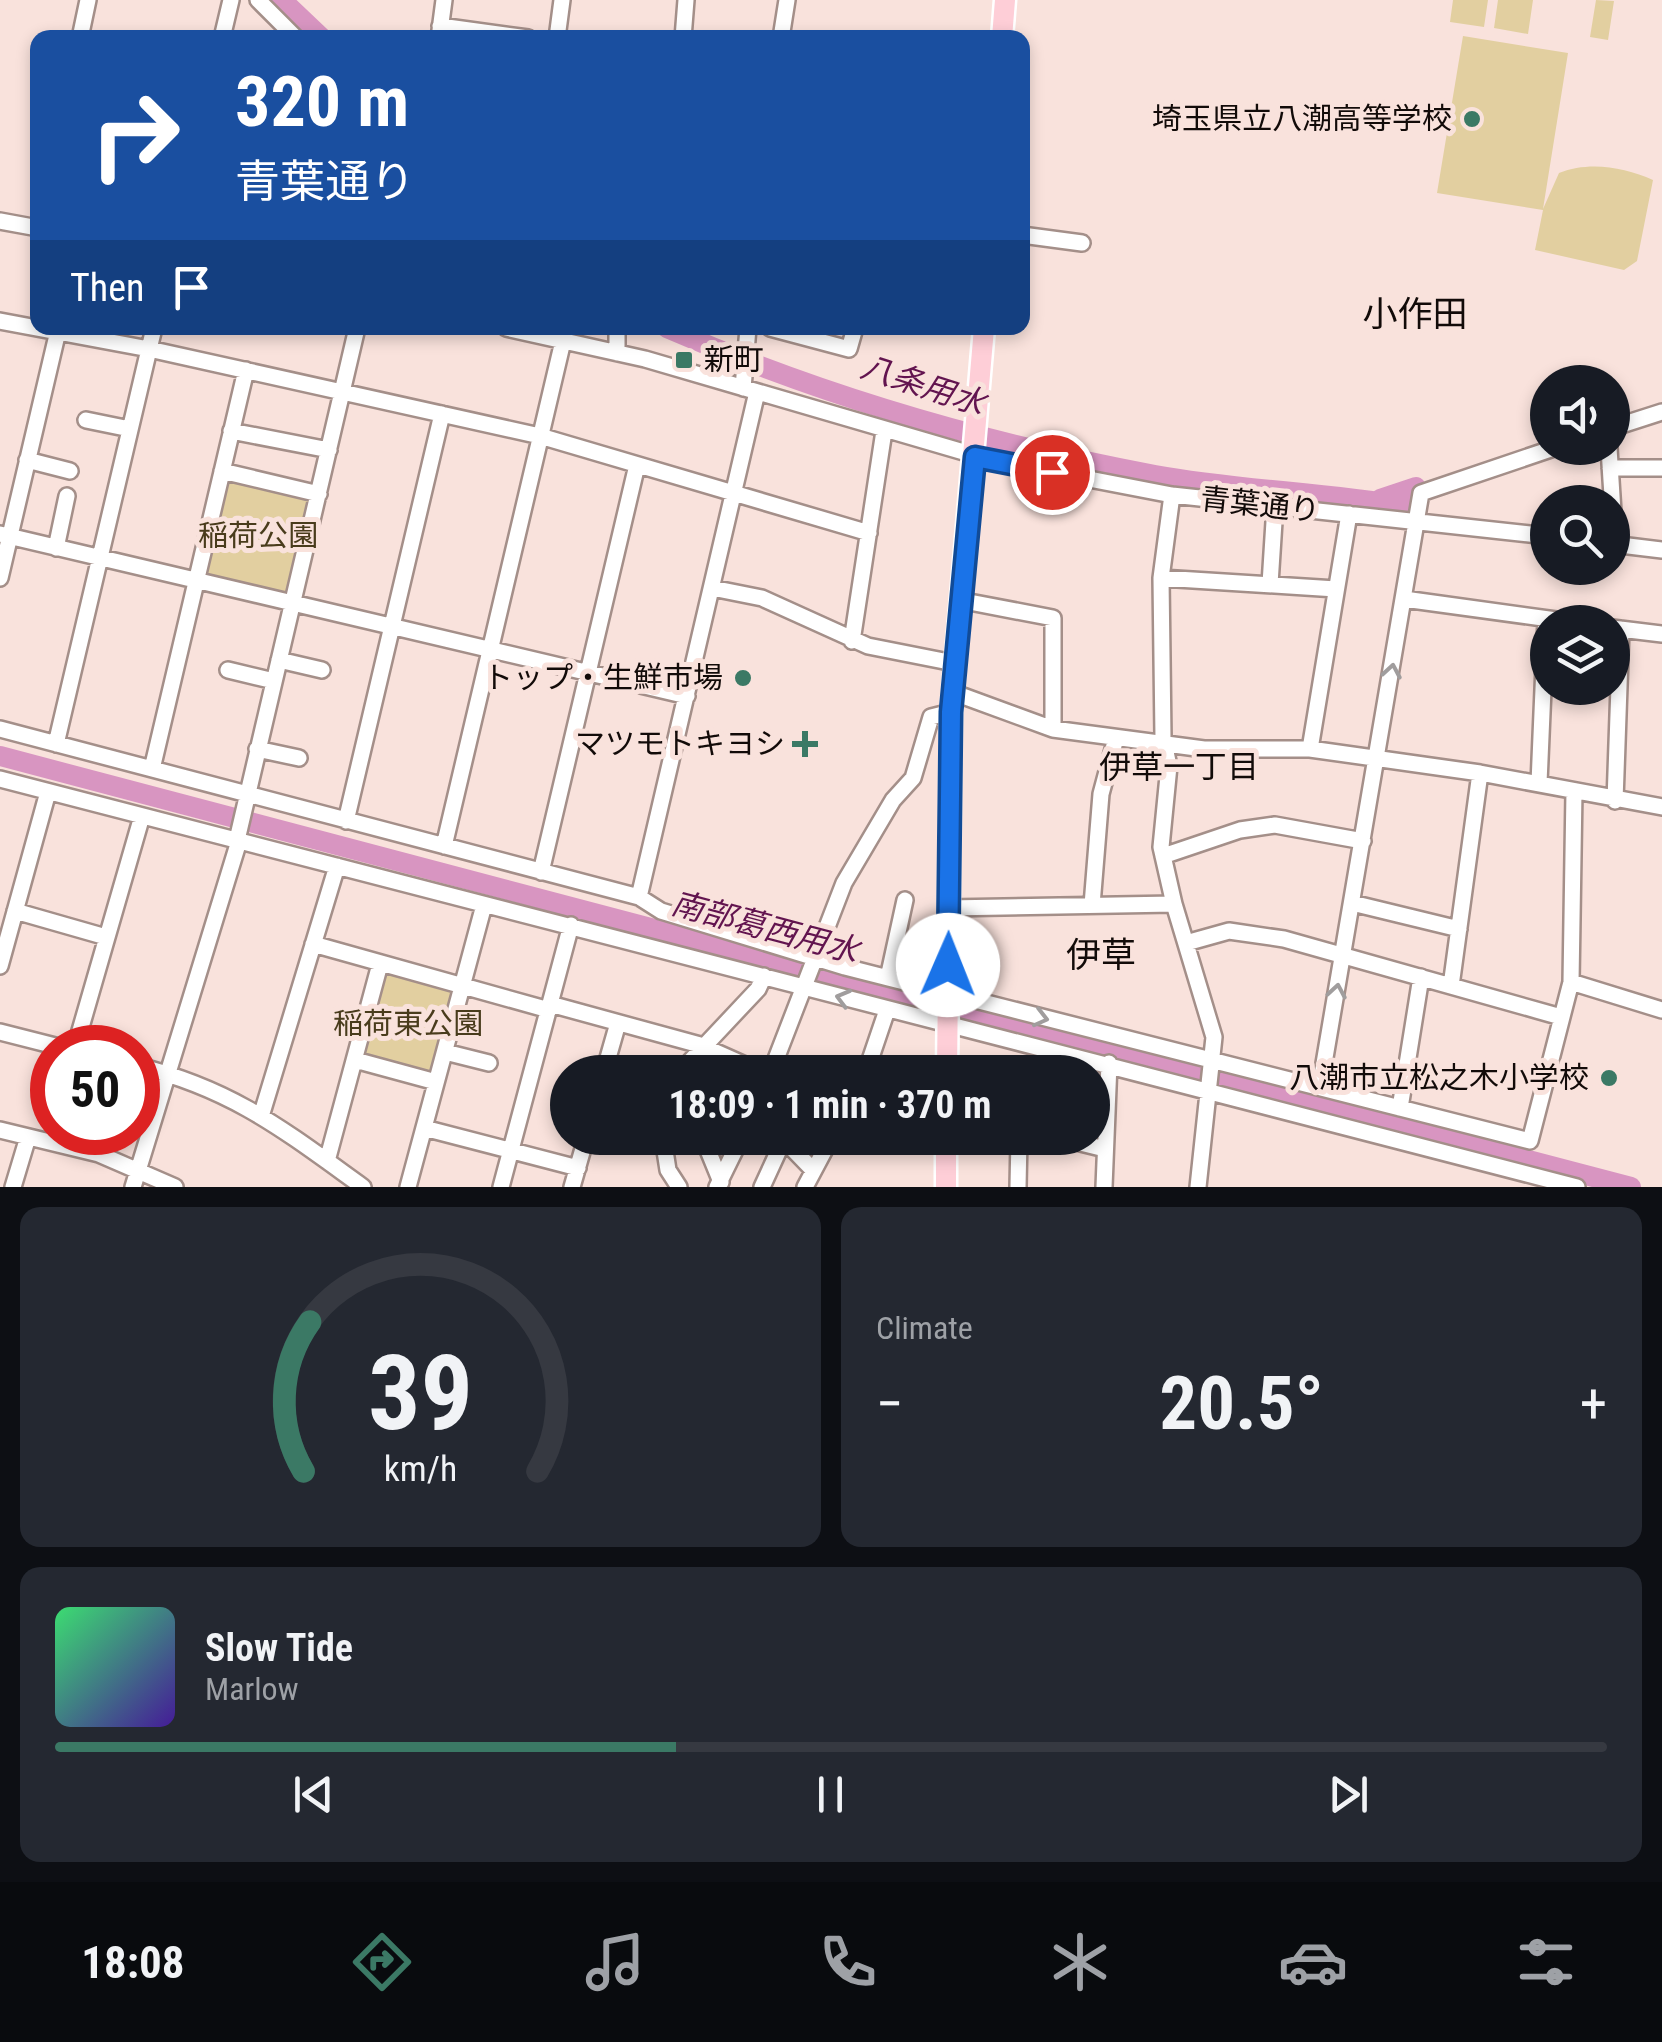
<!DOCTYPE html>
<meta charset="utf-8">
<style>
:root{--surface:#171b24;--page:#242831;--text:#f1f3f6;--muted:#9ea1a6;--line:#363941;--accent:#3b7965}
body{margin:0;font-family:"Roboto Condensed","Noto Sans JP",sans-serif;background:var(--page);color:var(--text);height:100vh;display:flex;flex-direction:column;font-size:38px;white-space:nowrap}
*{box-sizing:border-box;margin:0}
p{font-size:32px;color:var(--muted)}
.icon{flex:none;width:55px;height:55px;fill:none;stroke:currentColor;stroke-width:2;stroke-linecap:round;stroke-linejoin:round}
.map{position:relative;height:1187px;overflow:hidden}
.drawer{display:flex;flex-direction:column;gap:20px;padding:20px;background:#0d0f14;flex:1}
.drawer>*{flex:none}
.top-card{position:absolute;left:30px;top:30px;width:1000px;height:305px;border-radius:20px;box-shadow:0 5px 15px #0003;background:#1a4fa0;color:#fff;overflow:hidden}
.controls{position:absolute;left:1530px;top:365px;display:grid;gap:20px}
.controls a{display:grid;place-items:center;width:100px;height:100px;border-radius:50%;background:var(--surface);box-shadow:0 5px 15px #0003;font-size:50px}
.speed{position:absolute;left:30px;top:1025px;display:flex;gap:20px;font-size:50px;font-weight:700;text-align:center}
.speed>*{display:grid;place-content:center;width:130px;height:130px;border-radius:50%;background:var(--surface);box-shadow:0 5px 15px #0003;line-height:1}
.speed .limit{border:15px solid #d22;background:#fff;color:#111}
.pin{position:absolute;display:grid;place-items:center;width:85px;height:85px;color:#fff;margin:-42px;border:5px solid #fff;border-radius:50%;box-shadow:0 2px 10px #0007}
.me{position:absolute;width:110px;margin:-55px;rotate:1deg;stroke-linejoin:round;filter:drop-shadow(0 0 8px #0008)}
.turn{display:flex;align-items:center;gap:35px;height:210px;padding:0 40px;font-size:45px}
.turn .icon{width:130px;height:130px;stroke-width:2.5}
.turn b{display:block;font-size:70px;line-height:85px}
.then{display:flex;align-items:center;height:95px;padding:0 40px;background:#0003;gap:20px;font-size:38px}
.big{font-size:75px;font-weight:700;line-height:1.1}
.drawer .widget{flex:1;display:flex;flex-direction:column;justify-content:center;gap:15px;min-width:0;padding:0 35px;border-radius:20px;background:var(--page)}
.drawer .dial{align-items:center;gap:0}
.dial svg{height:260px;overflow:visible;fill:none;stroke:var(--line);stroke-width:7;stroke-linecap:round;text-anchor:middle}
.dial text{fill:var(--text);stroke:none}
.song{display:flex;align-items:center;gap:30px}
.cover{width:120px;height:120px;border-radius:15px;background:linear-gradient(135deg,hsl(140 70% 55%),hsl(260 70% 35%))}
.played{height:10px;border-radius:5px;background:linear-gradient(90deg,var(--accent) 40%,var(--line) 40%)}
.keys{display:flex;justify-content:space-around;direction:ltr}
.heat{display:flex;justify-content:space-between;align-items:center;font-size:55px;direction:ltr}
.drawer .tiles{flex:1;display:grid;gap:20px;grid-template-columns:1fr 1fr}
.widget:last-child{grid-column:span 2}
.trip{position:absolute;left:550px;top:1055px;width:560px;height:100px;border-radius:50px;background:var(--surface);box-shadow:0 5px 15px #0003;font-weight:700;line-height:100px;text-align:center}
.tabs{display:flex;height:160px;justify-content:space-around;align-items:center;background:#090b0e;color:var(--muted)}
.tabs .icon{width:70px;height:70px}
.tabs .current{color:var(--accent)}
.tabs b{font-size:45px;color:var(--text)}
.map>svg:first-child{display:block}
</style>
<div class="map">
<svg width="1662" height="1187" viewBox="0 0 1662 1187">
<rect width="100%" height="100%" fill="#f9e2dc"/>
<!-- green -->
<path fill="#e2cfa0" d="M 1453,0 L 1488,0 L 1484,27 L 1450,22 Z
M 1498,0 L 1533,0 L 1528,34 L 1494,28 Z
M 1596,0 L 1614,1 L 1608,40 L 1590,37 Z
M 1463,36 L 1568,53 L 1543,209 L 1559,173 C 1589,161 1624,167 1653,180 L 1637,261 L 1624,270 L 1535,250 L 1543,210 L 1437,193 Z
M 229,477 L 310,496 L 312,501 L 291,591 L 285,595 L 207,577 L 204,572 Z
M 389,970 L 450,987 L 455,994 L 434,1074 L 364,1058 L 361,1054 L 382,974 Z"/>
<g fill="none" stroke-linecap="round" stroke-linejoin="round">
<!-- river -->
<path stroke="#d895c1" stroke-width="20" d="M 282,0 L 322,38
M 667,328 C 822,396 989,444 1155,475 C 1238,490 1323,492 1405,506
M 1380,499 L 1416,487
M 0,756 L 1631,1187"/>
<!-- minor casing -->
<g stroke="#a48f89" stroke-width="20">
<path id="minor" d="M 258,0 L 296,38
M 440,26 L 528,38
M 80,38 L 88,0
M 222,38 L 231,0
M 439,38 L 444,0
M 557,38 L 562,0
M 683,38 L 686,0
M 781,38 L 787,0
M 0,221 L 38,228
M 1022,235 L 1082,243
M 0,321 L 149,349 L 540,436 L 869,533
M 506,328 L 645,359 L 991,460 L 1172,495 L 1548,536
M 770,328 L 849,349 L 855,328
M 617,353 L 617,328
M 743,388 L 748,328
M 86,420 L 130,429
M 1612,428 L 1662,412
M 231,431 L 329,450
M 1609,448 L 1615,544
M 27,460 L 70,471
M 1610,468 L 1662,468
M 222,471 L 319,494
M 1172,495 L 1161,578 L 1163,738 L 1169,766 L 1161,847 L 1174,904 L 1214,1037 L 1198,1187
M 0,534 L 687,696
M 1612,544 L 1662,550
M 56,548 L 67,496
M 0,578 L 58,331
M 1161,578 L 1336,589
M 1270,584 L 1275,506
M 712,588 L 762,598 L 868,646 L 954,663
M 1404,599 L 1571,622
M 959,600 L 1053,618 L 1053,729
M 1612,628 L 1662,634
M 852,641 L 884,431
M 279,660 L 322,670
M 228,670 L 274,681
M 952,692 L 1053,729 L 1204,749 L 1310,749 L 1480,773 L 1662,807
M 0,729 L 639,897 L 661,911 L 845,967 L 1530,1141 L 1571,982 L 1574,791
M 56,744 L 154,328
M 257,749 L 299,758
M 1310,749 L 1349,514
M 152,769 L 246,370
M 0,779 L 1577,1187
M 1539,783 L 1546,619
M 1615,801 L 1621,629
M 346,821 L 442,414
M 237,840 L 357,328
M 444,846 L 563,341
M 1163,856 L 1240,830 L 1275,825 L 1363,841
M 541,872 L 637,465
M 639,897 L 757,392
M 1352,903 L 1459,929
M 1092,905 L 1101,794 L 1116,738
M 948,908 L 1174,904
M 15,911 L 106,937
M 1186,943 L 1229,931 L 1284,939 L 1561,1017
M 313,944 L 549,1010
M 0,966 L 48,792
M 888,978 L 905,900
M 1571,982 L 1662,1010
M 1451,986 L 1480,773
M 550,1004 L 700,1045 L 761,1072
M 0,1032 L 63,1048
M 75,1048 L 142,816
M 445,1052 L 489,1063
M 355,1060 L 436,1082
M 138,1066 C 233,1089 285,1131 363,1187
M 868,1068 L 897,1072
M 604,1072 L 618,1023
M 680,1072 L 758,989 L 764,976
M 771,1072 L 844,883 L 893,800 L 913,778 L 931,717 L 951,712
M 866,1072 L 887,1010
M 1320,1087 L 1421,493 L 1554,448
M 1400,1108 L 1421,977
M 262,1113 L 337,866
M 424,1128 L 578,1168
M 0,1130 L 99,1154 L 175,1187
M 663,1138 L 668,1170 L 679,1187
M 703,1138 L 721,1182
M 782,1138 L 813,1170
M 1060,1138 L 1105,1149
M 327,1161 L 380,964
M 13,1187 L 28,1137
M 133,1187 L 239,841
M 408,1187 L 484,905
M 501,1187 L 571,925
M 572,1187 L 586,1138
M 717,1187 L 741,1138
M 762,1187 L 784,1139
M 805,1187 L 831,1138
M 1018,1187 L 1019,1138
M 1104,1187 L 1109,1063"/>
</g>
<!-- major casing -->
<g stroke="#fff" stroke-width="25">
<path id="major" d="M 1002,38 L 1005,0
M 947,1072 L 951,712 L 984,328
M 946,1187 L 946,1138"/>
</g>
<!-- minor -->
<use href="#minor" stroke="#fff" stroke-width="15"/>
<!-- major -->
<use href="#major" stroke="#feced7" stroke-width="20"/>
</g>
<!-- one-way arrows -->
<defs><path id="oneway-chevron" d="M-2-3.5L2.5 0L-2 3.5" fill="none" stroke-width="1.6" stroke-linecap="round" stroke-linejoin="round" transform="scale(2.5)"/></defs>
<g stroke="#a09d9d">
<use href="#oneway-chevron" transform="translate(1392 671) rotate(-80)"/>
<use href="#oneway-chevron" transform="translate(1337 991) rotate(-80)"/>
<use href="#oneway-chevron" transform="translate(843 998) rotate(-165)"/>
<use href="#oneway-chevron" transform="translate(1041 1018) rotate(14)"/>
</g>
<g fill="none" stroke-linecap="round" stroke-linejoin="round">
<!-- route casing -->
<g stroke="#114b97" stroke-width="25">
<path id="route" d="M 948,965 L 951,712 L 975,457 L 1052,472"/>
</g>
<!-- route -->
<use href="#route" stroke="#1a73e8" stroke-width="18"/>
</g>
<!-- markers -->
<g fill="#3b7965" stroke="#f9e2dc" stroke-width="4">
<circle cx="1472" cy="119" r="10"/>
<rect x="674" y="350" width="20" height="20" rx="5"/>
<circle cx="743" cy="678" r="10"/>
<path d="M800 729h10v10h10v10h-10v10h-10v-10h-10v-10h10z"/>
<circle cx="1609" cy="1078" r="10"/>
</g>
<g text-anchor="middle" stroke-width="10" stroke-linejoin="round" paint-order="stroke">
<!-- poi labels -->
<g font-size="30" fill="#120b09" stroke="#f9e2dc" text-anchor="end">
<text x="1452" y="129">埼玉県立八潮高等学校</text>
<text x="704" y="370" text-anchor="start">新町</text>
<text x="723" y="688">トップ・生鮮市場</text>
<text x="785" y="754">マツモトキヨシ</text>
<text x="1589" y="1088">八潮市立松之木小学校</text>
</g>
<!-- street labels -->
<g font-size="30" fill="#120b09" stroke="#f9e2dc">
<text transform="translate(1260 505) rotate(6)" y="10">青葉通り</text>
</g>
<!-- park labels -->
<g font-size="30" fill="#493c1c" stroke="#f9e2dc">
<text x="258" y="546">稲荷公園</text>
<text x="408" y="1034">稲荷東公園</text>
</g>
<!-- water labels -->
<g font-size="32" font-style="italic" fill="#62144f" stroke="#f9e2dc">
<text transform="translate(923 385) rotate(18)" y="11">八条用水</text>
<text transform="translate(765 927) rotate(15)" y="11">南部葛西用水</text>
</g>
<!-- neighbourhood labels -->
<g font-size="32" fill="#120b09" stroke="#f9e2dc">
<text x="1179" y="778">伊草一丁目</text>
</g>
<!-- quarter labels -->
<g font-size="35" fill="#120b09" stroke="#f9e2dc">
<text x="1415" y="326">小作田</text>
<text x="1101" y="967">伊草</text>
</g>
</g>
</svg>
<div class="controls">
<a><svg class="icon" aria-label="sound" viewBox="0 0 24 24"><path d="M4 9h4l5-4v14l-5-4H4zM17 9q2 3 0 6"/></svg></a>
<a><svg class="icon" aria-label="search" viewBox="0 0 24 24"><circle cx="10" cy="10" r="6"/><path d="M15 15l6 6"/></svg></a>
<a><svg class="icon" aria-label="layers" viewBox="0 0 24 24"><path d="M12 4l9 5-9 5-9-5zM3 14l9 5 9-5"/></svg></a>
</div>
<div class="speed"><div class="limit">50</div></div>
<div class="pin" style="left:1052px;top:472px;background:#d93025"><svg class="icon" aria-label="arrive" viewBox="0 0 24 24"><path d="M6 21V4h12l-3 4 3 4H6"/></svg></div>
<svg class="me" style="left:948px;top:965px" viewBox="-20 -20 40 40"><circle r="19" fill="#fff"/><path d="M0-13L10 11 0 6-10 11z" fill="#1a73e8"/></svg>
<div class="trip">18:09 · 1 min · 370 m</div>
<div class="top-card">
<div class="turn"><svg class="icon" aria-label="right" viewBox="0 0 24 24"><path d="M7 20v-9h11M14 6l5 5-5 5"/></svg><div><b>320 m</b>青葉通り</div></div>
<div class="then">Then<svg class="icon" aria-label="arrive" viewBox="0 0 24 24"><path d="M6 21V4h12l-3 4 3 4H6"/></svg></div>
</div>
</div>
<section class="drawer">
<div class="tiles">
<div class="widget dial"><svg viewBox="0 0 100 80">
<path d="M14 69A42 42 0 1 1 86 69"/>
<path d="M14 69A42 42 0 0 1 16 23" stroke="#3b7965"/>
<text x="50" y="56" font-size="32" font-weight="700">39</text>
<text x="50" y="72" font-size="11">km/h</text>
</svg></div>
<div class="widget"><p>Climate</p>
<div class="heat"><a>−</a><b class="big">20.5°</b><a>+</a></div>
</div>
<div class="widget">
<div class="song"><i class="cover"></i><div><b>Slow Tide</b><p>Marlow</p></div></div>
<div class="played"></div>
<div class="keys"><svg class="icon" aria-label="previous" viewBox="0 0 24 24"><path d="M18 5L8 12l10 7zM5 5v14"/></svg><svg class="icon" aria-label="pause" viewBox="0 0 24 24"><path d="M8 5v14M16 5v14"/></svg><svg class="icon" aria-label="next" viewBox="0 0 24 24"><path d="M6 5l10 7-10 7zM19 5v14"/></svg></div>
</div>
</div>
</section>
<nav class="tabs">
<b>18:08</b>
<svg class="icon current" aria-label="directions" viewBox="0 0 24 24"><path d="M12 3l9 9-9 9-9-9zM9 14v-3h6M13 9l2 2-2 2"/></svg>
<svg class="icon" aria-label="music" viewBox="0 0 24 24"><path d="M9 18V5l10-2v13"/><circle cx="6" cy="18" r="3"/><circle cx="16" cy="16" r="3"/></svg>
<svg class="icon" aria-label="phone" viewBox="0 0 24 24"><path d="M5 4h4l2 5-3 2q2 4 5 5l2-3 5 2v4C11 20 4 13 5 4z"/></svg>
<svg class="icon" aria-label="climate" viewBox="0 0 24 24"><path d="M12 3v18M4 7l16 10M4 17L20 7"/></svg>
<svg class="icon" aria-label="car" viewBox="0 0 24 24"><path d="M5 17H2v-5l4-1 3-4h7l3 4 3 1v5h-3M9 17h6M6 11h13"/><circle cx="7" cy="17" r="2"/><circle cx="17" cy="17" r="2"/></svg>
<svg class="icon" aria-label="filters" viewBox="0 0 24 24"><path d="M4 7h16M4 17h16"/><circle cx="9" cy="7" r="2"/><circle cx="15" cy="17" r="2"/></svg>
</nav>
